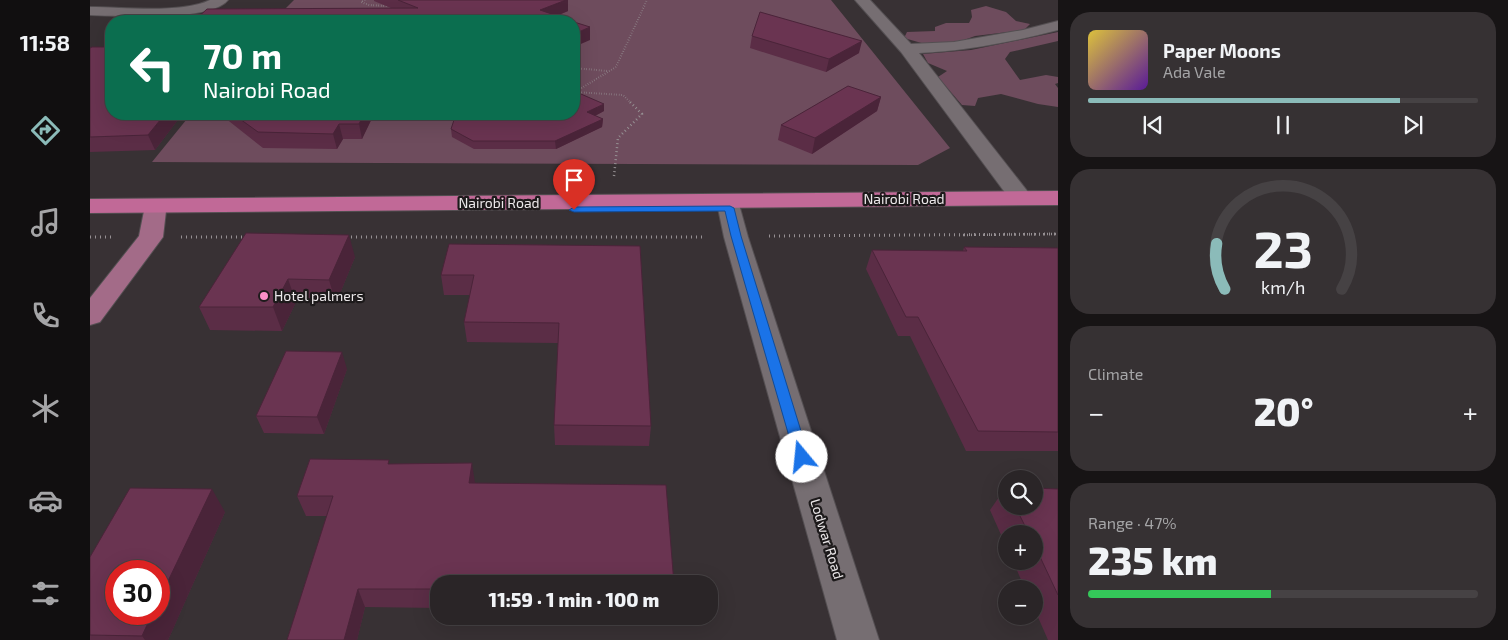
<!DOCTYPE html>
<meta charset="utf-8">
<style>
:root{--surface:#2a2527;--page:#363133;--text:#f1f3f6;--muted:#a5a5a7;--line:#464244;--accent:#8bbbb9}
body{margin:0;font-family:"Exo 2",sans-serif;background:var(--page);color:var(--text);height:100vh;display:flex;flex-direction:column;font-size:19px;white-space:nowrap}
*{box-sizing:border-box;margin:0}
p{font-size:16px;color:var(--muted)}
.icon{flex:none;width:28px;height:28px;fill:none;stroke:currentColor;stroke-width:2;stroke-linecap:round;stroke-linejoin:round}
.map{position:relative;flex:1;overflow:hidden}
.panel{display:flex;flex-direction:column;gap:12px;padding:12px;background:#171415;width:450px}
.panel>*{flex:none}
.hud{position:absolute;left:15px;top:15px;width:475px;height:105px;border-radius:20px;box-shadow:0 5px 20px #0002,0 0 0 1px var(--line);background:#0b6e4f;color:#fff;overflow:hidden}
.controls{position:absolute;left:908px;top:470px;display:grid;gap:10px}
.controls a{display:grid;place-items:center;width:45px;height:45px;border-radius:50%;background:var(--surface);box-shadow:0 5px 20px #0002,0 0 0 1px var(--line);font-size:25px}
.speed{position:absolute;left:15px;top:560px;display:flex;gap:10px;font-size:25px;font-weight:700;text-align:center}
.speed>*{display:grid;place-content:center;width:65px;height:65px;border-radius:50%;background:var(--surface);box-shadow:0 5px 20px #0002,0 0 0 1px var(--line);line-height:1}
.speed .limit{border:8px solid #d22;background:#fff;color:#111}
.pin{position:absolute;display:grid;place-items:center;width:42px;height:42px;color:#fff;margin:-51px -21px;border-radius:50% 50% 50% 0;rotate:-45deg;box-shadow:0 0 5px #0007}
.pin .icon{rotate:45deg}
.me{position:absolute;width:55px;margin:-28px;rotate:343deg;stroke-linejoin:round;filter:drop-shadow(0 0 4px #0008)}
.turn{display:flex;align-items:center;gap:18px;height:105px;padding:0 15px;font-size:22px}
.turn .icon{width:65px;height:65px;stroke-width:2.5}
.turn b{display:block;font-size:35px;line-height:42px}
.big{font-size:38px;font-weight:800;line-height:1.1}
.panel .widget{flex:1;display:flex;flex-direction:column;justify-content:center;gap:8px;min-width:0;padding:0 18px;border-radius:20px;background:var(--page)}
.panel .dial{align-items:center;gap:0}
.dial svg{height:130px;overflow:visible;fill:none;stroke:var(--line);stroke-width:7;stroke-linecap:round;text-anchor:middle}
.dial text{fill:var(--text);stroke:none}
.song{display:flex;align-items:center;gap:15px}
.cover{width:60px;height:60px;border-radius:8px;background:linear-gradient(135deg,hsl(50 70% 55%),hsl(270 70% 35%))}
.played{height:5px;border-radius:2px;background:linear-gradient(90deg,var(--accent) 80%,var(--line) 80%)}
.keys{display:flex;justify-content:space-around;direction:ltr}
.heat{display:flex;justify-content:space-between;align-items:center;font-size:28px;direction:ltr}
.charge{height:8px;border-radius:4px;background:linear-gradient(90deg,#34c759 47%,var(--line) 0)}
.trip{position:absolute;left:340px;top:575px;width:288px;height:50px;border-radius:20px;background:var(--surface);box-shadow:0 5px 20px #0002,0 0 0 1px var(--line);font-weight:800;line-height:50px;text-align:center}
main{display:flex;flex:1;min-height:0}
.tabs{display:flex;flex-direction:column;width:90px;justify-content:space-around;align-items:center;background:#110f10;color:var(--muted)}
.tabs .icon{width:35px;height:35px}
.tabs .on{color:var(--accent)}
.tabs b{font-size:22px;color:var(--text)}
.map>svg:first-child{display:block}
</style>
<main>
<nav class="tabs">
<b>11:58</b>
<svg class="icon on" aria-label="directions" viewBox="0 0 24 24"><path d="M12 3l9 9-9 9-9-9zM9 14v-3h6M13 9l2 2-2 2"/></svg>
<svg class="icon" aria-label="music" viewBox="0 0 24 24"><path d="M9 18V5l10-2v13"/><circle cx="6" cy="18" r="3"/><circle cx="16" cy="16" r="3"/></svg>
<svg class="icon" aria-label="phone" viewBox="0 0 24 24"><path d="M5 4h4l2 5-3 2q2 4 5 5l2-3 5 2v4C11 20 4 13 5 4z"/></svg>
<svg class="icon" aria-label="climate" viewBox="0 0 24 24"><path d="M12 3v18M4 7l16 10M4 17L20 7"/></svg>
<svg class="icon" aria-label="car" viewBox="0 0 24 24"><path d="M5 17H2v-5l4-1 3-4h7l3 4 3 1v5h-3M9 17h6M6 11h13"/><circle cx="7" cy="17" r="2"/><circle cx="17" cy="17" r="2"/></svg>
<svg class="icon" aria-label="filters" viewBox="0 0 24 24"><path d="M4 7h16M4 17h16"/><circle cx="9" cy="7" r="2"/><circle cx="15" cy="17" r="2"/></svg>
</nav>
<div class="map">
<svg width="968" height="640" viewBox="0 0 968 640">
<rect width="100%" height="100%" fill="#383134"/>
<!-- green -->
<path fill="#6e4c5d" d="M 204,0 L 741,0 L 860,148 L 828,165 L 62,162 L 101,114 L 484,114 L 484,21 L 183,21 Z
M 896,6 L 916,12 L 926,21 L 940,24 L 934,30 L 885,36 L 863,44 L 835,44 L 814,38 L 817,32 L 845,31 L 845,27 L 856,23 L 879,23 L 882,17 L 881,10 Z
M 968,32 L 968,41 L 920,52 L 915,59 L 930,80 L 956,75 L 968,77 L 968,83 L 965,84 L 968,88 L 968,107 L 948,104 L 911,94 L 888,98 L 885,106 L 872,105 L 848,77 L 857,71 L 838,63 L 833,54 L 881,50 Z"/>
<g fill="none" stroke-linecap="round" stroke-linejoin="round">
<!-- minor casing -->
<g stroke="#544f52" stroke-width="2">
<path id="minor" d="M 120,0 L 138,0 C 121,22 28,16 0,15 L 0,7 C 33,7 91,14 120,0 Z
M 765,0 L 780,0 L 821,44 L 864,42 L 933,30 L 968,21 L 968,30 C 922,42 876,51 829,53 L 938,192 L 941,197 L 938,202 L 930,204 L 922,202 L 811,52 Z
M 639,201 L 647,203 L 650,208 L 658,237 L 789,640 L 747,640 L 634,237 L 628,208 L 631,203 Z"/>
</g>
<!-- major casing -->
<g stroke="#544f52" stroke-width="2">
<path id="major" d="M 65,204 L 73,206 L 76,211 L 73,237 L 10,322 L 0,325 L 0,298 L 49,236 L 54,211 L 57,206 Z"/>
</g>
<!-- highway casing -->
<g stroke="#544f52" stroke-width="2">
<path id="highway" d="M 968,191 L 968,205 L 0,213 L 0,199 Z"/>
</g>
<!-- path-far2 -->
<path stroke="#969093" stroke-width="2" stroke-dasharray="0.5 2" stroke-linecap="butt" d="M 275,0 L 271,2 L 279,5 L 298,6
M 484,68 L 518,71
M 484,92 L 533,95 L 540,102
M 485,92 L 526,67 L 557,0"/>
<!-- path-far1 -->
<path stroke="#969093" stroke-width="2.5" stroke-dasharray="1 3" stroke-linecap="butt" d="M 524,176 L 528,138 L 552,114 L 538,100
M 869,235 L 968,234"/>
<!-- path -->
<path stroke="#969093" stroke-width="3" stroke-dasharray="1 4" stroke-linecap="butt" d="M 679,236 L 968,234
M 0,237 L 22,237
M 91,237 L 157,237
M 256,237 L 615,237"/>
<!-- minor -->
<use href="#minor" fill="#766e72" fill-rule="evenodd"/>
<!-- major -->
<use href="#major" fill="#a36b88" fill-rule="evenodd"/>
<!-- highway -->
<use href="#highway" fill="#c16997" fill-rule="evenodd"/>
</g>
<!-- wall -->
<path fill="#5b2d46" d="M 284,0 L 478,0 L 478,11 L 467,16 L 301,8 L 284,1 Z
M 662,36 L 769,53 L 736,72 L 660,48 Z
M 0,48 L 21,114 L 284,114 L 272,139 L 253,139 L 247,149 L 173,148 L 130,114 L 101,114 L 95,121 L 87,121 L 65,150 L 0,152 Z
M 791,97 L 787,111 L 722,154 L 688,140 L 691,125 Z
M 514,111 L 505,116 L 513,119 L 512,127 L 466,149 L 384,149 L 362,137 L 361,129 Z
M 550,246 L 561,426 L 559,446 L 465,445 L 464,425 L 468,343 L 377,342 L 374,322 L 380,295 L 354,295 L 351,275 Z
M 874,247 L 968,248 L 968,451 L 876,451 L 820,336 L 808,336 L 776,269 L 782,250 L 873,251 Z
M 265,257 L 246,303 L 206,302 L 192,331 L 120,330 L 109,307 Z
M 257,369 L 234,434 L 174,433 L 166,416 Z
M 300,464 L 385,483 L 584,584 L 349,584 L 349,608 L 275,607 L 267,640 L 197,640 L 237,516 L 216,516 L 207,496 Z
M 916,487 L 916,506 L 944,506 L 968,489 L 968,640 L 958,640 L 944,608 L 944,589 L 935,589 L 923,561 L 944,561 L 944,534 L 916,534 L 916,546 L 900,510 Z
M 135,512 L 78,640 L 0,640 L 0,557 Z"/>
<!-- shaded-wall -->
<path fill="#4a2439" d="M 476,0 L 478,0 L 478,11 L 453,21 L 450,10 Z
M 500,27 L 500,40 L 484,47 L 484,34 Z
M 772,41 L 769,53 L 736,72 L 739,59 Z
M 791,97 L 787,111 L 722,154 L 725,138 Z
M 514,104 L 514,111 L 497,120 L 497,112 Z
M 75,114 L 84,114 L 87,121 L 65,150 L 58,135 Z
M 92,114 L 101,114 L 95,121 Z
M 274,114 L 284,114 L 272,139 L 269,124 Z
M 513,119 L 512,127 L 466,149 L 465,141 Z
M 249,124 L 253,139 L 247,149 L 243,134 Z
M 259,235 L 265,257 L 246,303 L 239,280 Z
M 198,279 L 206,302 L 192,331 L 183,307 Z
M 252,352 L 257,369 L 234,434 L 227,417 Z
M 382,463 L 385,483 L 379,483 Z
M 122,489 L 135,512 L 78,640 L 55,640 L 52,636 L 62,614 L 69,614 L 69,600 Z
M 268,589 L 275,607 L 267,640 L 254,640 Z"/>
<!-- building -->
<path fill="#6a3451" stroke="#4a2439" d="M 308,0 L 476,0 L 450,10 L 482,21 L 104,21 L 117,9 L 328,8 Z
M 670,12 L 772,41 L 739,59 L 662,36 Z
M 484,22 L 500,27 L 484,34 Z
M 2,47 L 21,47 L 21,114 L 75,114 L 58,135 L 0,137 L 0,48 Z
M 758,86 L 791,97 L 725,138 L 691,125 Z
M 484,91 L 514,104 L 497,112 L 513,119 L 465,141 L 383,141 L 361,129 L 366,114 L 484,114 Z
M 143,114 L 274,114 L 269,124 L 249,124 L 243,134 L 168,132 Z
M 156,233 L 259,235 L 239,280 L 198,279 L 183,307 L 109,307 Z
M 359,244 L 550,246 L 561,426 L 464,425 L 469,323 L 374,322 L 384,275 L 351,275 Z
M 874,247 L 968,248 L 968,432 L 888,431 L 828,317 L 816,317 L 782,250 L 877,251 Z
M 196,351 L 252,352 L 227,417 L 166,416 Z
M 220,459 L 299,460 L 298,464 L 382,463 L 379,483 L 576,485 L 584,584 L 426,584 L 366,583 L 366,584 L 349,584 L 349,589 L 268,589 L 254,640 L 197,640 L 243,496 L 207,496 Z
M 40,488 L 122,489 L 69,600 L 69,571 L 26,571 L 26,614 L 62,614 L 52,636 L 0,635 L 0,557 Z
M 944,488 L 968,489 L 968,595 L 944,544 L 944,534 L 939,534 L 925,506 L 944,506 Z"/>
<!-- route -->
<path fill="#1a73e8" stroke="#114b97" d="M 640,206 L 644,208 L 651,236 L 719,457 L 717,461 L 712,462 L 707,461 L 705,457 L 641,236 L 635,211 L 484,212 L 479,210 L 484,207 Z"/>
<!-- markers -->
<circle fill="#fa8fc7" stroke="#1d1a1b" stroke-width="2" cx="174" cy="296" r="5"/>
<g text-anchor="middle" stroke-width="4.5" stroke-linejoin="round" paint-order="stroke">
<!-- street labels -->
<g font-size="14" fill="#ece8ea" stroke="#1d1a1b">
<text x="814" y="204">Nairobi Road</text>
<text x="409" y="208">Nairobi Road</text>
<text transform="translate(737 539) rotate(73)" y="5">Lodwar Road</text>
</g>
<!-- poi labels -->
<g font-size="14" fill="#ece8ea" stroke="#1d1a1b" text-anchor="start">
<text x="184" y="301">Hotel palmers</text>
</g>
</g>
</svg>
<div class="controls">
<a><svg class="icon" aria-label="search" viewBox="0 0 24 24"><circle cx="10" cy="10" r="6"/><path d="M15 15l6 6"/></svg></a>
<a>+</a>
<a>−</a>
</div>
<div class="speed"><div class="limit">30</div></div>
<div class="pin" style="left:484px;top:210px;background:#d93025"><svg class="icon" aria-label="arrive" viewBox="0 0 24 24"><path d="M6 21V4h12l-3 4 3 4H6"/></svg></div>
<svg class="me" style="left:712px;top:457px" viewBox="-20 -20 40 40"><circle r="19" fill="#fff"/><path d="M0-13L10 11 0 6-10 11z" fill="#1a73e8"/></svg>
<div class="trip">11:59 · 1 min · 100 m</div>
<div class="hud">
<div class="turn"><svg class="icon" aria-label="left" viewBox="0 0 24 24"><path d="M17 20v-9H6M10 6l-5 5 5 5"/></svg><div><b>70 m</b>Nairobi Road</div></div>
</div>
</div>
<section class="panel">
<div class="widget">
<div class="song"><i class="cover"></i><div><b>Paper Moons</b><p>Ada Vale</p></div></div>
<div class="played"></div>
<div class="keys"><svg class="icon" aria-label="previous" viewBox="0 0 24 24"><path d="M18 5L8 12l10 7zM5 5v14"/></svg><svg class="icon" aria-label="pause" viewBox="0 0 24 24"><path d="M8 5v14M16 5v14"/></svg><svg class="icon" aria-label="next" viewBox="0 0 24 24"><path d="M6 5l10 7-10 7zM19 5v14"/></svg></div>
</div>
<div class="widget dial"><svg viewBox="0 0 100 80">
<path d="M14 69A42 42 0 1 1 86 69"/>
<path d="M14 69A42 42 0 0 1 9 41" stroke="#8bbbb9"/>
<text x="50" y="56" font-size="32" font-weight="700">23</text>
<text x="50" y="72" font-size="11">km/h</text>
</svg></div>
<div class="widget"><p>Climate</p>
<div class="heat"><a>−</a><b class="big">20°</b><a>+</a></div>
</div>
<div class="widget"><p>Range · 47%</p><b class="big">235 km</b><div class="charge"></div></div>
</section>
</main>
